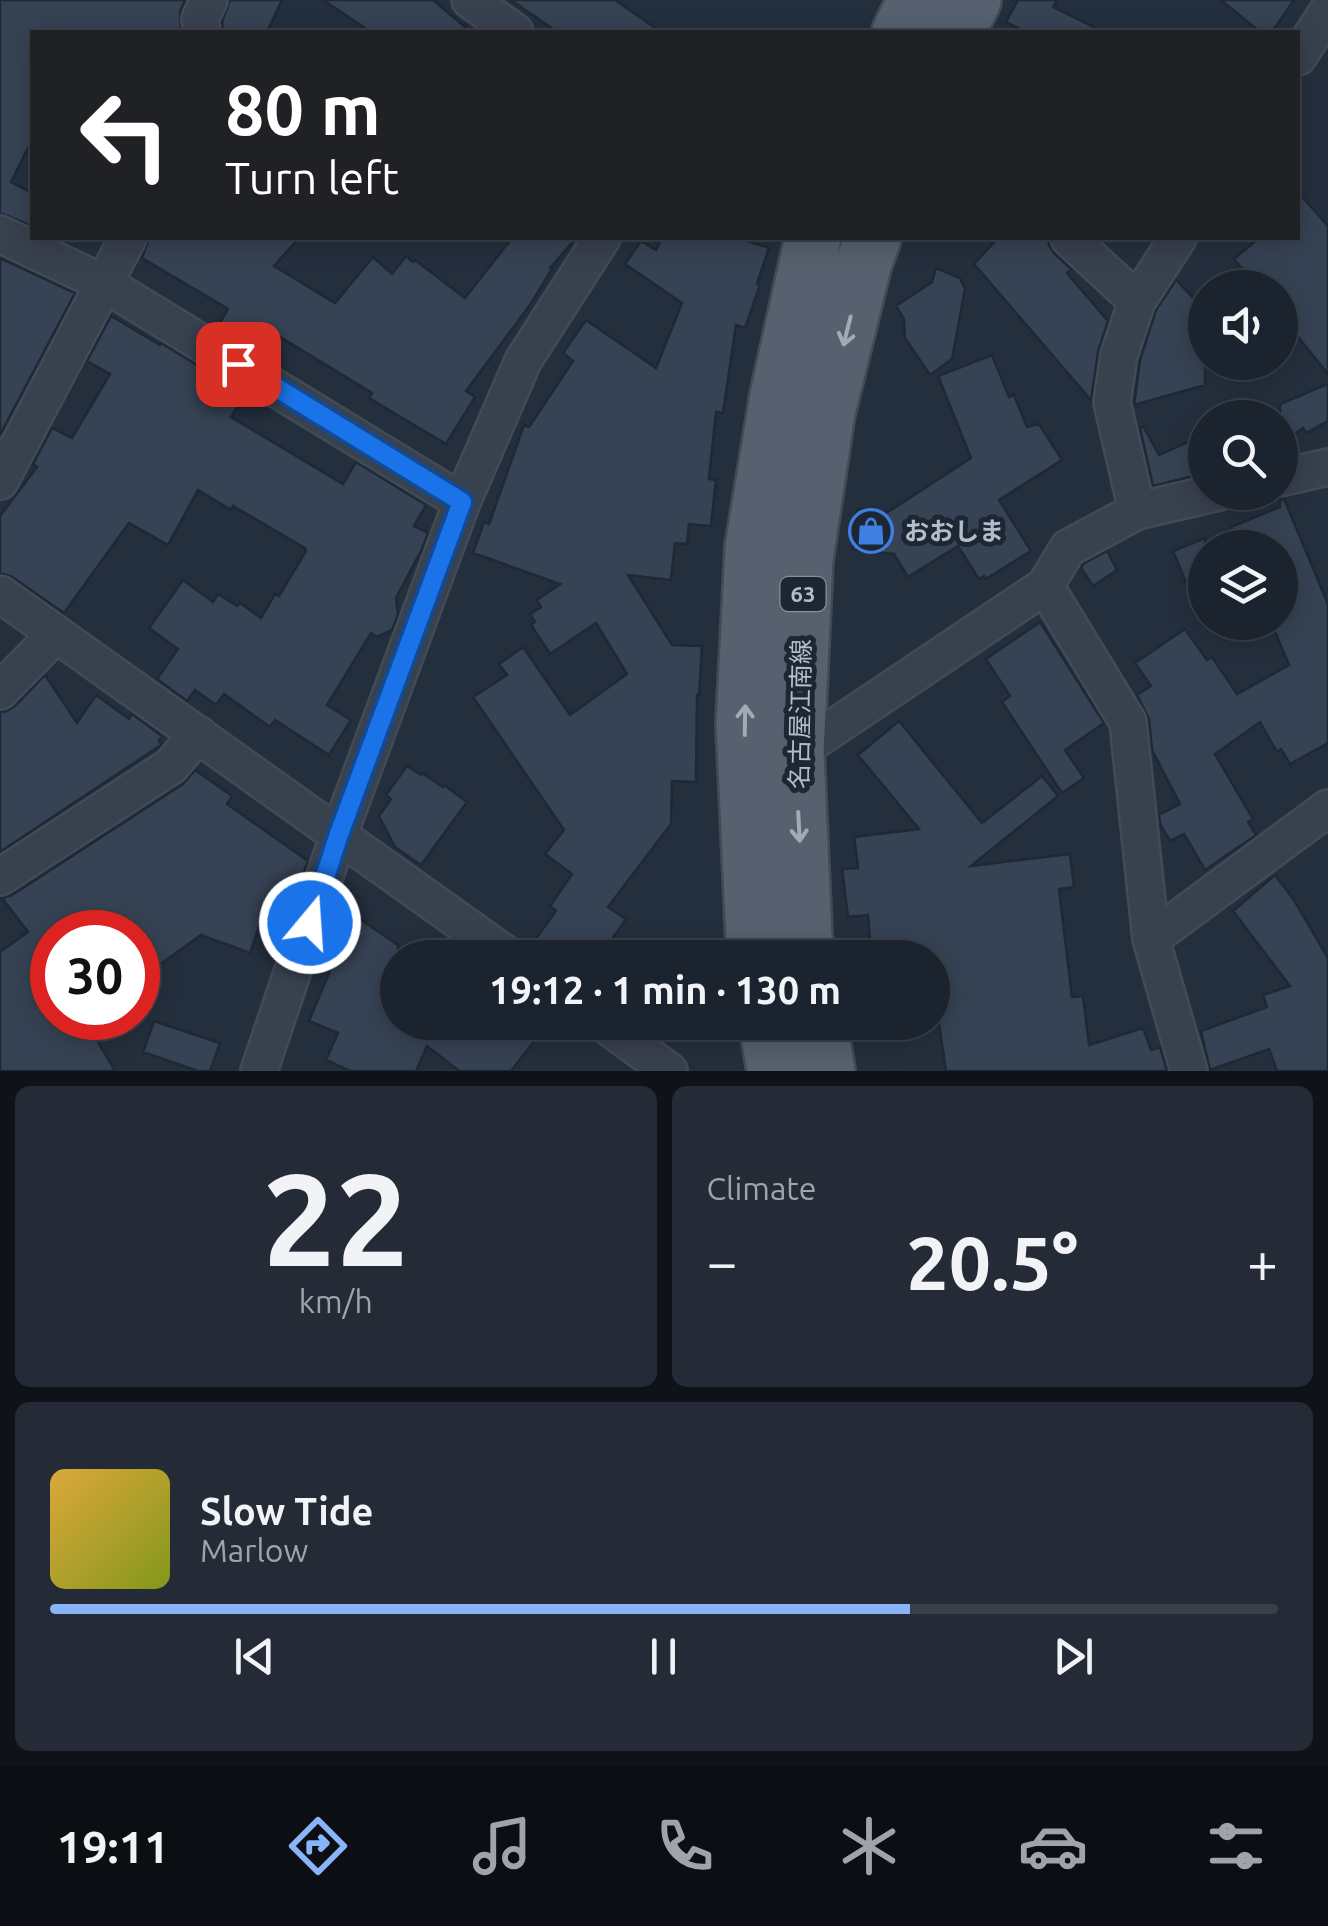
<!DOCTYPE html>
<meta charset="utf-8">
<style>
:root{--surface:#1b232e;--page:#242b36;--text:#f1f3f6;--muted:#a0a4aa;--line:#39404a;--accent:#8ab4f8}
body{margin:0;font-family:Ubuntu,"Noto Sans JP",sans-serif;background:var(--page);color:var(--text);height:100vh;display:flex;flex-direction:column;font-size:38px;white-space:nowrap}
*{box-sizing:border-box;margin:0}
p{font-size:32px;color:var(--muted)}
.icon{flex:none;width:55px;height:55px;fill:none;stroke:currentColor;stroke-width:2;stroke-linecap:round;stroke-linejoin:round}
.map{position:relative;height:1071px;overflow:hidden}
.details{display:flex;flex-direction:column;gap:15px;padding:15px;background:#0f1319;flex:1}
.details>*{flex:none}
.hud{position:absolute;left:30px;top:30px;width:1270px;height:210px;border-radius:0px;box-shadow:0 5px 25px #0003,0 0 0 2px var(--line);background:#202124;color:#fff;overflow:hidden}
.tools{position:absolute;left:1188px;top:270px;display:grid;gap:20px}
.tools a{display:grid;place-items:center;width:110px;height:110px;border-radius:50%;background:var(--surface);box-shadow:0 5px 25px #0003,0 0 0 2px var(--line);font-size:50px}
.speed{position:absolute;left:30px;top:910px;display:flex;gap:20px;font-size:50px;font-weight:700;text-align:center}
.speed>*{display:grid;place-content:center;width:130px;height:130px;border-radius:50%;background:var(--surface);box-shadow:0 5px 25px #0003,0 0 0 2px var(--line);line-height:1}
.speed .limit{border:15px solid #d22;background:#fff;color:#111}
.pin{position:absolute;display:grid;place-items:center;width:85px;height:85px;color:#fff;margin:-42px;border-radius:20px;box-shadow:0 5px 15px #0006}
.me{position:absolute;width:110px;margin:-55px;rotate:18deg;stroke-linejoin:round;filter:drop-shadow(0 0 8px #0008)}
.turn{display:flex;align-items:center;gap:35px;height:210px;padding:0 30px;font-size:45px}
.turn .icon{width:130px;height:130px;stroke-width:2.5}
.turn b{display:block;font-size:70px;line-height:85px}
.big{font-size:75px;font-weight:600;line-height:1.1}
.details .widget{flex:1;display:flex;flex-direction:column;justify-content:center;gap:15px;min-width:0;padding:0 35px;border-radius:15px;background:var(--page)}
.details .dial{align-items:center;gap:0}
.dial b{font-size:130px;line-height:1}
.song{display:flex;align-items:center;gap:30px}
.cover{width:120px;height:120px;border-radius:15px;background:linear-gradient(135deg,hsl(40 70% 55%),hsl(70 70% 35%))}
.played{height:10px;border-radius:5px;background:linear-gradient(90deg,var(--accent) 70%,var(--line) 70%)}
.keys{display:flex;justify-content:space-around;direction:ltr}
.heat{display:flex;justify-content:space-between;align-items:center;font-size:55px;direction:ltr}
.details .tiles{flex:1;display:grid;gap:15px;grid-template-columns:1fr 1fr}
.widget:last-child{grid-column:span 2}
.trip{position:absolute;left:380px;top:940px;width:570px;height:100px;border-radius:50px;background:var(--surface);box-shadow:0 5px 25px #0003,0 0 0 2px var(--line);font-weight:600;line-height:100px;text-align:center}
.dock{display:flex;height:160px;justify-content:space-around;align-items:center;background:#0b0e12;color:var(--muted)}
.dock .icon{width:70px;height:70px}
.dock .current{color:var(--accent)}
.dock b{font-size:45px;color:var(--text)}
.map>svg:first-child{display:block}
</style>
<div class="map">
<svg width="1328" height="1071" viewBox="0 0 1328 1071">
<rect width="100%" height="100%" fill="#242f3e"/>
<!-- building -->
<path fill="#364354" stroke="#1f2835" stroke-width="2.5" d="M 0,0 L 185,0 L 180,11 L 181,32 L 32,32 L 32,140 L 11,182 L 32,193 L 32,226 L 0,213 Z
M 230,0 L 282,0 L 267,32 L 223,32 L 222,22 Z
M 323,0 L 433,0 L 471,32 L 371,32 Z
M 511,0 L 615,0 L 661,32 L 557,32 Z
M 1018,0 L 1057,0 L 1053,7 L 1104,32 L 1026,32 L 1006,22 Z
M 1221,0 L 1294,0 L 1272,32 L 1260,32 Z
M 1298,192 L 1328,226 L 1328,374 L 1281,316 L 1283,315 L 1280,311 L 1280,288 L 1259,288 L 1234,259 L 1259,238 L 1298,238 Z
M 149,238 L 299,238 L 274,266 L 335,303 L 373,257 L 392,274 L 406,256 L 413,262 L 415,260 L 465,298 L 512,238 L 576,238 L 550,268 L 552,269 L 530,305 L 466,391 L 475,397 L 446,444 L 369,398 L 372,393 L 262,326 L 250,348 L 217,328 L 228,309 L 142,258 Z
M 662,238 L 738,238 L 769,248 L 757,284 L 760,285 L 745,328 L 736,325 L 723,413 L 716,412 L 709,479 L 716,480 L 711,526 L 689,524 L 687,544 L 675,543 L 671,580 L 628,575 L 672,645 L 702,646 L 699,695 L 697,695 L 696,782 L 672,781 L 671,824 L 608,907 L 626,919 L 599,958 L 552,958 L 532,944 L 556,911 L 550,906 L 572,874 L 545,854 L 564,830 L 473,697 L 507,675 L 499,664 L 523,647 L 570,715 L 627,674 L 596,623 L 550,654 L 531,625 L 535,622 L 530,614 L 541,607 L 537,600 L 560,584 L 473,553 L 484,522 L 489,524 L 524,425 L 529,427 L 573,361 L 563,353 L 586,320 L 656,368 L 682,303 L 625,264 L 641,241 L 656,250 Z
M 998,238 L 1048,238 L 1049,245 L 1054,253 L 1071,269 L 1067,273 L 1108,321 L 1098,352 L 1091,400 L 974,264 Z
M 0,258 L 75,293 L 0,435 Z
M 936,268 L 960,278 L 965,289 L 952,359 L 930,375 L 905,338 L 904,319 L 896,306 L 932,282 Z
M 1176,280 L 1205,310 L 1205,385 L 1134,405 L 1140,360 L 1156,310 Z
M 111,316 L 160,345 L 161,343 L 245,394 L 231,417 L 251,429 L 343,484 L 356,462 L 426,505 L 414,526 L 428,533 L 422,549 L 396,598 L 398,615 L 392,630 L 377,637 L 371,633 L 327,705 L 351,720 L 329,755 L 275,720 L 270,727 L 224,694 L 216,705 L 195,690 L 187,701 L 157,679 L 178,649 L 149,628 L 183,580 L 213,602 L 218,594 L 237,606 L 240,603 L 261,618 L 275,594 L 279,596 L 306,551 L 305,548 L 233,506 L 231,510 L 198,490 L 168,545 L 129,523 L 64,613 L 12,577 L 0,573 L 0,516 L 37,467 L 33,464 L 52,428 L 72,438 L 110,374 L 87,361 Z
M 992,355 L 1009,397 L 1014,395 L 1027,427 L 1039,424 L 1062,460 L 999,500 L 1031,551 L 986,579 L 984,576 L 979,579 L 958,546 L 908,577 L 894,554 L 853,550 L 857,509 L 888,512 L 971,458 L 938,376 Z
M 1328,384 L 1328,421 L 1306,433 L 1303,428 L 1280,445 L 1280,404 Z
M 1143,426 L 1159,455 L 1188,442 L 1201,474 L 1153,486 L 1140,428 Z
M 1280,499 L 1284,499 L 1328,604 L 1328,743 L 1290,764 L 1281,749 L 1277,752 L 1260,722 L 1215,754 L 1253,819 L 1248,822 L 1256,835 L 1205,870 L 1184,834 L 1170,841 L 1160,824 L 1159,815 L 1180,804 L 1152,750 L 1149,719 L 1137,695 L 1151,686 L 1135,663 L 1185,629 L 1207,660 L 1212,657 L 1237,694 L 1289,665 L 1271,622 L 1280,622 L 1280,548 L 1240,548 L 1231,527 L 1280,507 Z
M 1205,538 L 1205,626 L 1204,626 L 1173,551 Z
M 1107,551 L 1117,570 L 1093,586 L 1081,568 L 1083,564 Z
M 1040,622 L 1104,723 L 1065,750 L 1084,778 L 1062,793 L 1002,702 L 1010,696 L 986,659 Z
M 45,675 L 77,723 L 96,695 L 129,719 L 132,714 L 162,736 L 159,740 L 161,745 L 0,852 L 0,712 L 7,711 L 15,706 Z
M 899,721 L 982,823 L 1042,776 L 1058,796 L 971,866 L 1070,854 L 1074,887 L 1059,889 L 1072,997 L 1083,996 L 1089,1045 L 1143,1028 L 1151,1050 L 1160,1047 L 1167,1071 L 946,1071 L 932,978 L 932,958 L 871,955 L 868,915 L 848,917 L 842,869 L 858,868 L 854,837 L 919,829 L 858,755 Z
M 407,766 L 421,775 L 422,773 L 443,787 L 444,785 L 467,802 L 421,865 L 395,847 L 379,816 L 391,799 L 386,795 Z
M 195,770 L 232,796 L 227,804 L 308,861 L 302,878 L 271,922 L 262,918 L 250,953 L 201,935 L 155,968 L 138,943 L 138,932 L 52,932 L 52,1018 L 84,1018 L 115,1071 L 0,1071 L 0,952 L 28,932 L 2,898 L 12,895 L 183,784 Z
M 1275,875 L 1294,900 L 1328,958 L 1328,1071 L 1277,1071 L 1269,1049 L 1210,1070 L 1201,1031 L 1267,1007 L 1263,995 L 1290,986 L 1233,911 Z
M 357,917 L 398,945 L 398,1022 L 549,1022 L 511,1071 L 459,1071 L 427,1046 L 416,1071 L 350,1071 L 326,1060 L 338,1033 L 309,1021 L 332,966 L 332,955 Z
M 154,1021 L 220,1043 L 210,1071 L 198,1071 L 143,1052 Z"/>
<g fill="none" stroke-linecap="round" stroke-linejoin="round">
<!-- minor casing -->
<g stroke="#414a57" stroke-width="40">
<path id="minor" d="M 470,0 L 515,32
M 202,32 L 200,19 L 209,0
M 1298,57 L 1328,11
M 0,234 L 105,284 L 462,502
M 1069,238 L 1137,301
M 1280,478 L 1328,467
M 0,481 L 128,238
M 1137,511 L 1112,402 L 1119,355 L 1137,301 L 1178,238
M 0,594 L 511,958
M 0,691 L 56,634
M 796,753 L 1045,586
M 0,877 L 171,766 L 198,734
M 1151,939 L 1328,808
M 602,1022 L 669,1071
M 259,1071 L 339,834 L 462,502 L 523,361 L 602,238
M 1189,1071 L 1151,939 L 1128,722 L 1045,586 L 1068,548 L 1137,511 L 1219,492"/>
</g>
<!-- primary casing -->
<g stroke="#414a57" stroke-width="60">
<path id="primary" d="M 900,32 L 916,0
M 957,32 L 973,0
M 757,958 L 754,940 L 744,724 L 753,548 L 778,396 L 813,238
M 808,958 L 804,936 L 796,753 L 805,559 L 827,412 L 864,262 L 873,238
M 767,1022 L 775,1071
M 819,1022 L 827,1071"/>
</g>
<!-- minor -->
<use href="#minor" stroke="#38414e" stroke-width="35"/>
<!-- primary -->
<use href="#primary" stroke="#56606e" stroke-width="55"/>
</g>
<!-- one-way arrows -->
<defs><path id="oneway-shaft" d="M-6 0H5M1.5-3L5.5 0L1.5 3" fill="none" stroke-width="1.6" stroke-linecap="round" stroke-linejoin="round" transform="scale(2.5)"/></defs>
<g stroke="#a1aab7">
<use href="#oneway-shaft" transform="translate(847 331) rotate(104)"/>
<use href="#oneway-shaft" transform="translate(745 720) rotate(-89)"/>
<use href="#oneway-shaft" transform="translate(799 827) rotate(87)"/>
</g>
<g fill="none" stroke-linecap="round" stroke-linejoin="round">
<!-- route casing -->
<g stroke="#114b97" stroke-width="25">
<path id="route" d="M 238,364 L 462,502 L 339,834 L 310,923"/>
</g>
<!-- route -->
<use href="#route" stroke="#1a73e8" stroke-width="18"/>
</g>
<!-- icons -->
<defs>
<g id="shop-ring" transform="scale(2.25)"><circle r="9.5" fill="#1d2633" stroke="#3f7fe0" stroke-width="1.5"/><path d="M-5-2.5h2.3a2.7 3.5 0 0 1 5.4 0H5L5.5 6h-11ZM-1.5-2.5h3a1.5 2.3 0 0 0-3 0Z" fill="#3f7fe0"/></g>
</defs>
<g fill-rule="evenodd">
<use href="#shop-ring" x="871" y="531"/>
</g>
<g text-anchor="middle" stroke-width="10" stroke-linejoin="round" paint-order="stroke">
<!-- shield labels -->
<rect fill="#1d2633" stroke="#878f9c" stroke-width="2.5" x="780.5" y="577" width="45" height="34" rx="8"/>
<g font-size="22" font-weight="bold" fill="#b4bcc9">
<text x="803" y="602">63</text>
</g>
<!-- poi labels -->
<g font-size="25" font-weight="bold" fill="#b4bcc9" stroke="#1d2633" text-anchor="start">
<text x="904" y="540">おおしま</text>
</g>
<!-- street labels -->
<g font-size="25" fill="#b4bcc9" stroke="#1d2633">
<text transform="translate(800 714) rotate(-89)" y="9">名古屋江南線</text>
</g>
</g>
</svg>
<div class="tools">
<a><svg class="icon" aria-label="sound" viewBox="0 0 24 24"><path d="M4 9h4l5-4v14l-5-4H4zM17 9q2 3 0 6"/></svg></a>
<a><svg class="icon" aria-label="search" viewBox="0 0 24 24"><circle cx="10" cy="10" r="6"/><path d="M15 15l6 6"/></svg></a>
<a><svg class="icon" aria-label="layers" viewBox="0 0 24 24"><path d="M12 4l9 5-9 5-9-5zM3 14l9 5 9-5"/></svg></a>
</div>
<div class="speed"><div class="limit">30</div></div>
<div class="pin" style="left:238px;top:364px;background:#d93025"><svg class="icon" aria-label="arrive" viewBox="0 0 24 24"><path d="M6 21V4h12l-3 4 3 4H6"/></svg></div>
<svg class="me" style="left:310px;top:923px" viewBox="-20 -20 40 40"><circle r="17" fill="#1a73e8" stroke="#fff" stroke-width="3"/><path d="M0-11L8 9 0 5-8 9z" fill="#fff"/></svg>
<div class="trip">19:12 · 1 min · 130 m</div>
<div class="hud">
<div class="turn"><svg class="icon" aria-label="left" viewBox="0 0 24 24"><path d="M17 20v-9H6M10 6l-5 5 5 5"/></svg><div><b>80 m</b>Turn left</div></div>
</div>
</div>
<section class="details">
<div class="tiles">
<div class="widget dial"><b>22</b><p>km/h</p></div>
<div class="widget"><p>Climate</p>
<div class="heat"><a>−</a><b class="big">20.5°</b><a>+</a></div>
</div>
<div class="widget">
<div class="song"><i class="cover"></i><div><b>Slow Tide</b><p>Marlow</p></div></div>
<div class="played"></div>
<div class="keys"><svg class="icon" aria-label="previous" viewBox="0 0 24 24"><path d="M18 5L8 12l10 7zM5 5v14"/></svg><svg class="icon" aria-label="pause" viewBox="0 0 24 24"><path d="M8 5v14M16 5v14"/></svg><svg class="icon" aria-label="next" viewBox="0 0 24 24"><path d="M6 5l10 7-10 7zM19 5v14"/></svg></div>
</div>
</div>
</section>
<nav class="dock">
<b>19:11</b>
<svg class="icon current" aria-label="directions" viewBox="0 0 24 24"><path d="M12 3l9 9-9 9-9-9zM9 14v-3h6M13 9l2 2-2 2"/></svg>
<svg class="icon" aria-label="music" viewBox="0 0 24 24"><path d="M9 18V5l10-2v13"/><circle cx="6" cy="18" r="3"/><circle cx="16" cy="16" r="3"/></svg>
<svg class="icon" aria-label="phone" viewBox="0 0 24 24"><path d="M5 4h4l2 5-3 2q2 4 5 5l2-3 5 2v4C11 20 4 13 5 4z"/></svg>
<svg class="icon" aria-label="climate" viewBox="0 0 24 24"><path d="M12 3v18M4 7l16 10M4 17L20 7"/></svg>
<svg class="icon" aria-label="car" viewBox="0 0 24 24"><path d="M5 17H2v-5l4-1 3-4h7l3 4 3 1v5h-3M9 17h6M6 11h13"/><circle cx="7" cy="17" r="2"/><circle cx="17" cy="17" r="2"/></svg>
<svg class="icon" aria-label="filters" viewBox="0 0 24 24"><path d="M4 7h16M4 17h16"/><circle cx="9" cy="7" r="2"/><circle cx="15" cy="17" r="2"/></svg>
</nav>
